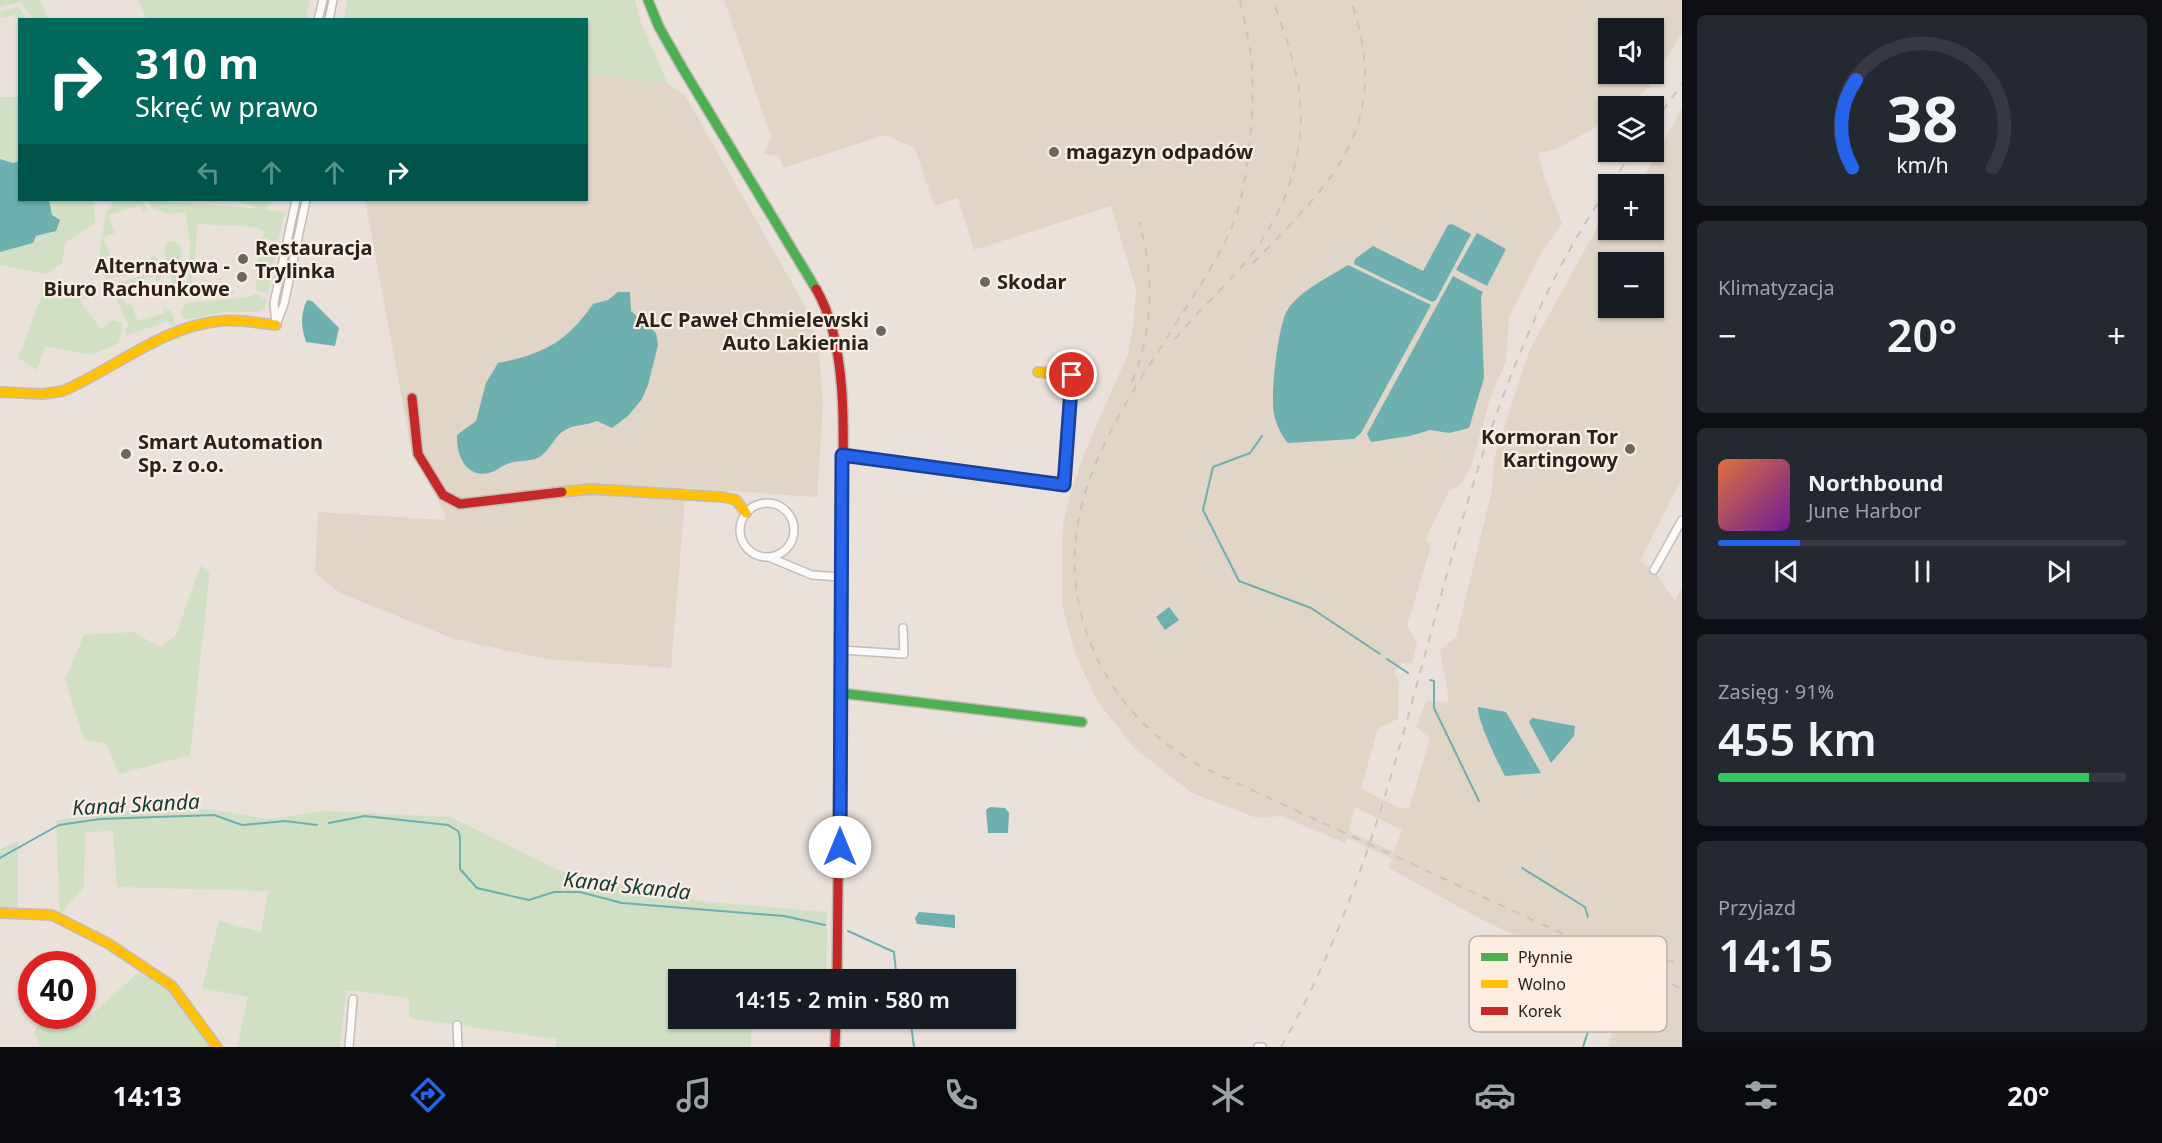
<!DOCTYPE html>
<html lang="pl">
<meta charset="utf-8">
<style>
:root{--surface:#171b24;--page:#242831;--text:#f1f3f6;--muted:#9ea1a6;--line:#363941;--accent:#2563eb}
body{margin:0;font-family:"Noto Sans",sans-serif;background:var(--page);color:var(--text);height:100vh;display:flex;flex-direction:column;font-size:22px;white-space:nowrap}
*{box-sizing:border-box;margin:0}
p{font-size:20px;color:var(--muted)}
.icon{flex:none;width:33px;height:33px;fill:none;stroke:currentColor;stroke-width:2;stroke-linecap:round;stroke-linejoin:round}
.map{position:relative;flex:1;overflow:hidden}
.details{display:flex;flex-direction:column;gap:15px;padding:15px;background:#0d0f14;width:480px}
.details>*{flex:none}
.banner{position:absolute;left:18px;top:18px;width:570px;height:183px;border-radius:0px;box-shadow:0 2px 4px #0004;background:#00695c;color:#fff;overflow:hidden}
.tools{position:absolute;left:1598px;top:18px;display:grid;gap:12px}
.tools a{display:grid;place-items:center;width:66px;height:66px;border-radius:0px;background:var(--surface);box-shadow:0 2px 4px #0004;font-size:30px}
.speed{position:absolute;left:18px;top:951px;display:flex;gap:12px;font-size:30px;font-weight:700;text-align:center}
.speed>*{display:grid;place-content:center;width:78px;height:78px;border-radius:50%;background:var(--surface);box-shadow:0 2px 4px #0004;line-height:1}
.speed .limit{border:9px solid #d22;background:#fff;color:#111}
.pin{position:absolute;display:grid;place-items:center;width:51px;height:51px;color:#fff;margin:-26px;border:3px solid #fff;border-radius:50%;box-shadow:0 2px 6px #0007}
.me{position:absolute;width:66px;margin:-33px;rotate:0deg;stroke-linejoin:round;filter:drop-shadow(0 0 4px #0008)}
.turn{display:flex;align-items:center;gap:21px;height:126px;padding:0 18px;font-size:27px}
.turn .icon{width:78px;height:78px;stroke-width:2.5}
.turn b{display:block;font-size:42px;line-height:51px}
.lanes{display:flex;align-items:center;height:57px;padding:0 18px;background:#0003;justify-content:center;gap:30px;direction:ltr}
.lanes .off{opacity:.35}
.big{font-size:45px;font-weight:600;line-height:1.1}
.details .card{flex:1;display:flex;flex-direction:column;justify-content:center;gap:9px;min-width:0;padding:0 21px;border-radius:9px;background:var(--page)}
.details .dial{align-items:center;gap:0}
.dial svg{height:156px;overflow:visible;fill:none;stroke:var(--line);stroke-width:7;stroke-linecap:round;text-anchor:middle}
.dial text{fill:var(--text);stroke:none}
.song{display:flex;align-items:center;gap:18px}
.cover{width:72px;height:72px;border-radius:9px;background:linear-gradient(135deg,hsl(20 70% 55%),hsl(280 70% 35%))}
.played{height:6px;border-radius:3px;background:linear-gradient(90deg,var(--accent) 20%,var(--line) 20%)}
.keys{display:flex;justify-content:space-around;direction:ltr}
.heat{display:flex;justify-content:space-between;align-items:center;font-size:33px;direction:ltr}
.charge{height:9px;border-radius:4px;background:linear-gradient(90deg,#34c759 91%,var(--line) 0)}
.trip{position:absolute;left:668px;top:969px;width:348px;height:60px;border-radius:0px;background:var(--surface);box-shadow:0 2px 4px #0004;font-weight:600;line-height:60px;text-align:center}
.menu{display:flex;height:96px;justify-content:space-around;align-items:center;background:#090b0e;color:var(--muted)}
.menu .icon{width:42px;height:42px}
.menu .selected{color:var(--accent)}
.menu b{font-size:27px;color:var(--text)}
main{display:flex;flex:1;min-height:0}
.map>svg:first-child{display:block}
</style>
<main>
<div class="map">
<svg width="1682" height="1047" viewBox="0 0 1682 1047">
<rect width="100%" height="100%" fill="#eae1da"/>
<!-- industrial -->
<path fill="#e0d5c7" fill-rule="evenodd" d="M 724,0 L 1682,0 L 1682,33 L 1649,87 L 1626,106 L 1608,106 L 1608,120 L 1557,149 L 1538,153 L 1544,176 L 1562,224 L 1542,251 L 1509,317 L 1506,361 L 1489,402 L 1471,467 L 1462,483 L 1449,491 L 1425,540 L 1431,546 L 1407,626 L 1417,643 L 1412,663 L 1402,663 L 1394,673 L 1399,679 L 1398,719 L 1378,728 L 1361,789 L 1401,809 L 1403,807 L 1409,809 L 1430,738 L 1416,727 L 1426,701 L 1446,702 L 1449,699 L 1440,650 L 1456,637 L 1492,490 L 1494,458 L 1530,349 L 1608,208 L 1608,230 L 1653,230 L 1653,184 L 1628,184 L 1645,175 L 1682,108 L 1682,478 L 1640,561 L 1654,570 L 1675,601 L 1682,588 L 1682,1047 L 1607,1047 L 1621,1007 L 1602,1007 L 1589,993 L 1584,969 L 1479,918 L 1389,868 L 1392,859 L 1347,838 L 1345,843 L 1281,816 L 1257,818 L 1192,793 L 1134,748 L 1096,699 L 1075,653 L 1062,604 L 1063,525 L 1069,498 L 1086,449 L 1128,354 L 1133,327 L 1136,289 L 1111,206 L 974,250 L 958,198 L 934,206 L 915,148 L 885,135 L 783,168 L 779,156 L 764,154 L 771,137 ZM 1608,28 L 1653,28 L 1653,74 L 1608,74 ZM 1608,262 L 1653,262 L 1653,308 L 1608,308 ZM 1355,807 L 1402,830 L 1394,852 L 1349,831 Z
M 587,73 L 668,84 L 685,95 L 809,313 L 819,354 L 823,404 L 817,497 L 686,488 L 671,668 L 546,659 L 454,639 L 340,593 L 315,573 L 318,512 L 445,520 L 445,513 L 412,453 L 365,200 L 586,200 Z"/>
<!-- green -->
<path fill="#d1dfc5" d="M 0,0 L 40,0 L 48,19 L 34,19 L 21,2 L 0,7 Z
M 138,0 L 310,0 L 306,19 L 147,20 Z
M 347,0 L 635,0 L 641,23 L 668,84 L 587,73 L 586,20 L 344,19 Z
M 18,7 L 27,19 L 20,20 L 19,23 L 14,15 L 0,18 L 0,12 Z
M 0,97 L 19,97 L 19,161 L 13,164 L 0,159 Z
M 49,200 L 94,200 L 95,223 L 65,243 L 62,263 L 46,274 L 0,265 L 0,252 L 33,243 L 36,236 L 50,233 L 52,216 Z
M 112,200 L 143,200 L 148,210 L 142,212 L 140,206 L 108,215 L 115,233 L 103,237 L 110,255 L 103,258 L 110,275 L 152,261 L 151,255 L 158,258 L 158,266 L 106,280 L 99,258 L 106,212 L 112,205 Z
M 148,200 L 261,209 L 234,200 L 272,200 L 265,210 L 285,212 L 278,241 L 264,239 L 259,242 L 265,232 L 256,227 L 197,224 L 195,263 L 189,261 L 190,242 L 185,212 L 169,214 L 152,209 Z
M 171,241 L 181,245 L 181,265 L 169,266 L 164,250 L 166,243 Z
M 265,247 L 277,248 L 268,294 L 256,290 L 258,255 Z
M 169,270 L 181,270 L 178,299 L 175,298 Z
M 192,270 L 193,293 L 234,291 L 234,294 L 188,298 L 186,294 L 188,271 Z
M 158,271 L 162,278 L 157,282 L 155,276 L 120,288 L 126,305 L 131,304 L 138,321 L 164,313 L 163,307 L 171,311 L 175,324 L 171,326 L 168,321 L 127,335 L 125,329 L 129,327 L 110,285 Z
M 45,287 L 94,291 L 97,297 L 79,300 L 101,329 L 113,320 L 123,323 L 119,343 L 92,355 L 45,346 L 37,370 L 18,358 Z
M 254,294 L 267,299 L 264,309 L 258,312 L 225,312 L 185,320 L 181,316 L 183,306 L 188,303 L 250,297 Z
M 200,566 L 210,571 L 190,755 L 119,774 L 106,743 L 84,740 L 65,679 L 84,635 L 133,632 L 160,647 L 176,635 Z
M 209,809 L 268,819 L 325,811 L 451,817 L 560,871 L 699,901 L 827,912 L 827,979 L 678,980 L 678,1018 L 751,1019 L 751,1047 L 556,1047 L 556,1039 L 409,1018 L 409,998 L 346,990 L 340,1047 L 237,1047 L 248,997 L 202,988 L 219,921 L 261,932 L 268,891 L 117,887 L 113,831 L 85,832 L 84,887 L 60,914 L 56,820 L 129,811 Z
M 18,841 L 18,909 L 0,909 L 0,849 Z
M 139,972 L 171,992 L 211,1047 L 40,1047 L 34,1032 L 41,1019 L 80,1025 Z"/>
<!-- water -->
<path fill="#6db0af" d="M 0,159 L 13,163 L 19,161 L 20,200 L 49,200 L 52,215 L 60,220 L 56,231 L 36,236 L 33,243 L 0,252 Z
M 1452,224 L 1471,234 L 1436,300 L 1432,302 L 1354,264 L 1355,259 L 1373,246 L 1423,271 L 1448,225 Z
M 1477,233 L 1506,249 L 1487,286 L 1456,270 Z
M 1348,265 L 1431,305 L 1361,433 L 1354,439 L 1288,443 C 1282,437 1276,424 1274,414 C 1270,397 1278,323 1288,309 C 1301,290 1329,277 1348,265 Z
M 1453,276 L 1483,292 L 1481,296 L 1484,378 L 1469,428 L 1449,433 L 1430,430 L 1410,436 L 1371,442 L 1367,434 Z
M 618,292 L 630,292 L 631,311 L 656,333 L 658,345 L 648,385 L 642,399 L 628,416 L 612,428 L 597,421 C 586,426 572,424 562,432 C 554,438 550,449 541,456 C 532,462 520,460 510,463 C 502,465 497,471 489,473 C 466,478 456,455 457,435 L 476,421 L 486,383 L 498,363 C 543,354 566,343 593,304 L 608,300 Z
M 307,300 L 312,301 L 339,328 L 335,346 L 306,342 C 301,326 300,315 307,300 Z
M 1169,607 L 1179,620 L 1165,630 L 1156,617 Z
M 1478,707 L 1506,712 L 1541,773 L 1505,776 C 1497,760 1478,723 1478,707 Z
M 1532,718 L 1575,726 L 1574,736 L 1551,763 L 1529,722 Z
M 990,807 L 1005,808 L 1009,813 L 1008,833 L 988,833 L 986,810 Z
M 919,912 L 955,915 L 955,928 L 917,924 L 915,918 Z"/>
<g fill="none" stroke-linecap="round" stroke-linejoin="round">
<!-- stream -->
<path stroke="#6db0af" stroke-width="2" d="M 1262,436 L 1250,453 L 1213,467 L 1203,510 L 1239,581 L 1311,608 L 1380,654
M 1387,659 L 1408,673
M 1430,680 L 1434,681 L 1434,708 L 1479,801
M 329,823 L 365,816 L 448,825 L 458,831 L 460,837 L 460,869 L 477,888 L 529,900 L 554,892 L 580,892 L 622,903 L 784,916 L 825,925
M 0,858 L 59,825 L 100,819 L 214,815 L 242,825 L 285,821 L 317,825
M 1522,868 L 1585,907 L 1588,917
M 848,931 L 894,952 L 896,972 L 900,980
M 1590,969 L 1594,991
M 910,1018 L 914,1047
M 1583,1047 L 1594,1013 L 1590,1003"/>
<!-- street casing -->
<g stroke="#c4bcb7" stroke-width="10">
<path id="street" d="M 318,20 L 323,0
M 329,20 L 333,0
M 276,324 L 274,303 L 296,200
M 276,325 L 284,304 L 306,200
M740 530a27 27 0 1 1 54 0a27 27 0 1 1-54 0Z
M 771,558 L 812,575 L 841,577
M 1654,570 L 1682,520
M 841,650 L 904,654 L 903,628
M 457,1025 L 458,1047
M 349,1047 L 353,999
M 1258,1047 L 1262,1047"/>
</g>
<!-- fast casing -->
<g stroke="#c4bcb7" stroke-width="12">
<path id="fast" d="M 648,0 L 659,27 L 683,69 L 816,289
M 841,455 L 1064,485 L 1066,463
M 840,693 L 1082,722"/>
</g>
<!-- slow casing -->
<g stroke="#c4bcb7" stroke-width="12">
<path id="slow" d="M 1038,372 L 1072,375 L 1066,463
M 0,392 L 43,394 L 63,391 C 114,369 163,326 220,321 C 239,319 258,323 276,325
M 562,492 L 591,489 L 723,497 L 736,500 L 746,513
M 839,786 L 841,552
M 0,913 L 52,915 L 109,944 L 172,986 L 217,1047"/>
</g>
<!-- jam casing -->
<g stroke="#c4bcb7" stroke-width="12">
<path id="jam" d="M 816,289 C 855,354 841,478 841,552
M 412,398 L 418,454 L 443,495 L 460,504 L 562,492
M 837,980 L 839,786
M 835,1047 L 836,1018"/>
</g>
<!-- street -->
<use href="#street" stroke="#fcfaf9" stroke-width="7"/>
<!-- fast -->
<use href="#fast" stroke="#4caf50" stroke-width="9"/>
<!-- slow -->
<use href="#slow" stroke="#ffc107" stroke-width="9"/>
<!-- jam -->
<use href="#jam" stroke="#c62828" stroke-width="9"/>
<!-- rail -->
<path stroke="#c6c4c2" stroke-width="2" stroke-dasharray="8 8" stroke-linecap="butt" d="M 1240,0 C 1244,19 1249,38 1251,58 C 1256,101 1249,179 1235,219 C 1223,250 1206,276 1189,303 C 1125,406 1040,510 1089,639 C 1110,695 1149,737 1200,766 L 1682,989
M 1653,124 L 1682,84
M 1610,184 L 1633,152
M 1253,263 C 1335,179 1393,126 1351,0
M 1175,339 C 1196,313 1221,291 1243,265 C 1286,215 1309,149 1298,83 C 1293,55 1282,27 1273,0
M 1132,382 C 1153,331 1155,275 1139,222
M 1619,953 L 1643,959 L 1682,962
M 1281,1047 C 1435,778 1432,445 1608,188"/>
</g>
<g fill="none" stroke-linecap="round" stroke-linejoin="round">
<!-- route casing -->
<g stroke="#184099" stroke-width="15">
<path id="route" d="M 840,847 L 842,455 L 1064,485 L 1072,375"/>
</g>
<!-- route -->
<use href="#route" stroke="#2563eb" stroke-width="10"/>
</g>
<!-- markers -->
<g fill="#6c6660" stroke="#fdede1" stroke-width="2">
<circle cx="1054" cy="152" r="6"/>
<circle cx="243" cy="259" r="6"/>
<circle cx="242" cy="277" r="6"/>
<circle cx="985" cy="282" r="6"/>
<circle cx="881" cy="331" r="6"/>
<circle cx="1630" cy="449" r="6"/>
<circle cx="126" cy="454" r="6"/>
</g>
<g text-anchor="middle" stroke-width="4.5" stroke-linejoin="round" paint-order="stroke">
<!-- poi labels -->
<g font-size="20" font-weight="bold" fill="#28231e" stroke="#fdede1" text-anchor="start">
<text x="1066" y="159">magazyn odpadów</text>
<text x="255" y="255">Restauracja<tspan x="255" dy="23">Trylinka</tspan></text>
<text x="230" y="273" text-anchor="end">Alternatywa -<tspan x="230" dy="23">Biuro Rachunkowe</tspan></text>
<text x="997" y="289">Skodar</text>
<text x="869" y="327" text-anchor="end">ALC Paweł Chmielewski<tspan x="869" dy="23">Auto Lakiernia</tspan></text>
<text x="1618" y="444" text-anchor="end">Kormoran Tor<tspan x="1618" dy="23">Kartingowy</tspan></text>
<text x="138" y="449">Smart Automation<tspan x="138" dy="23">Sp. z o.o.</tspan></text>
</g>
<!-- water labels -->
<g font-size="21" font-style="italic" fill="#0e3c3d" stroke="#fdede1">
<text transform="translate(136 805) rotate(-3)" y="7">Kanał Skanda</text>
<text transform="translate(627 886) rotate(6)" y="7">Kanał Skanda</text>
</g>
</g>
<!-- legend -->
<rect x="1469" y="936" width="198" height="96" rx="9" fill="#fdede1" stroke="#bdb0a6" stroke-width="1.5"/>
<rect x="1481" y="953" width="27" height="8" fill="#4caf50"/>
<rect x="1481" y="980" width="27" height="8" fill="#ffc107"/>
<rect x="1481" y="1007" width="27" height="8" fill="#c62828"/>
<g font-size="16" fill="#28231e">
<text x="1518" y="963">Płynnie</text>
<text x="1518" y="990">Wolno</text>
<text x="1518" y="1017">Korek</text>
</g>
</svg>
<div class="tools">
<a><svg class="icon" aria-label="sound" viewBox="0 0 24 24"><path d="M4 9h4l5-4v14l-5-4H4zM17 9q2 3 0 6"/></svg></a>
<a><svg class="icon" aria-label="layers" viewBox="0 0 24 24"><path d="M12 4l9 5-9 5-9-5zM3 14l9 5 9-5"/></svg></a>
<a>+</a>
<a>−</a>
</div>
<div class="speed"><div class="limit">40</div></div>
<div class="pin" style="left:1072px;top:375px;background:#d93025"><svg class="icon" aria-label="arrive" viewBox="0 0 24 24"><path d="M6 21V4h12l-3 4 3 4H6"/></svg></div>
<svg class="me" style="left:840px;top:847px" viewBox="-20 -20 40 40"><circle r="19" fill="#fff"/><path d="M0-13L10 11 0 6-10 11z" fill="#2563eb"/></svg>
<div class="trip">14:15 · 2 min · 580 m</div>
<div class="banner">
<div class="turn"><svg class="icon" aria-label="right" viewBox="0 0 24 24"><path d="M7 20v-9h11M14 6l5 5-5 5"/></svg><div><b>310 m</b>Skręć w prawo</div></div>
<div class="lanes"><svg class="icon off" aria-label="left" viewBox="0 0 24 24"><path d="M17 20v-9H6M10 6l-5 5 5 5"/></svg><svg class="icon off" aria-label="ahead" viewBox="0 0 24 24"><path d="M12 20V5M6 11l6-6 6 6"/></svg><svg class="icon off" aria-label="ahead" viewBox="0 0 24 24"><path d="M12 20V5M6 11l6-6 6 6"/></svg><svg class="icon" aria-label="right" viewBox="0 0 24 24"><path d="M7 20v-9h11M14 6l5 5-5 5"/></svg></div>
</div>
</div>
<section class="details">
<div class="card dial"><svg viewBox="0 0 100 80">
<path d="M14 69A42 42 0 1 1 86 69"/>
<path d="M14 69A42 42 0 0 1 16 24" stroke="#2563eb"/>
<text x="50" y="56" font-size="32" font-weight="700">38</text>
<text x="50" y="72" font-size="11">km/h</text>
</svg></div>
<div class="card"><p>Klimatyzacja</p>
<div class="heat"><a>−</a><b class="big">20°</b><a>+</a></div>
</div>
<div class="card">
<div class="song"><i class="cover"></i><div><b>Northbound</b><p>June Harbor</p></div></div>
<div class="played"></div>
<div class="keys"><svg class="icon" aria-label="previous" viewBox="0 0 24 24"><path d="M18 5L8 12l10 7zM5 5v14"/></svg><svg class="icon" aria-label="pause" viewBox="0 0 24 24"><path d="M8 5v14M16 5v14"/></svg><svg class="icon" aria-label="next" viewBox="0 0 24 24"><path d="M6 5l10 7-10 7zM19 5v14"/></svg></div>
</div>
<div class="card"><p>Zasięg · 91%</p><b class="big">455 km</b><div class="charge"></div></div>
<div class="card"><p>Przyjazd</p><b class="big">14:15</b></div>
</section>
</main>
<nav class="menu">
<b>14:13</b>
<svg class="icon selected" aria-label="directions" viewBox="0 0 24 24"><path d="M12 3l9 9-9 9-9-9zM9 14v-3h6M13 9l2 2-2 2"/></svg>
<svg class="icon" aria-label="music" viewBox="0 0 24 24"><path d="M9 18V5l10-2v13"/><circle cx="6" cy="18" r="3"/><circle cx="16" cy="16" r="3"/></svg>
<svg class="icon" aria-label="phone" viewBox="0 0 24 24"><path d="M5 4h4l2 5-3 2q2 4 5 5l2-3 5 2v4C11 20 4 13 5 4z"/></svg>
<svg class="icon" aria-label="climate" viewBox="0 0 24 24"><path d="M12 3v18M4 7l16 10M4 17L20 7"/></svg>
<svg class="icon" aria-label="car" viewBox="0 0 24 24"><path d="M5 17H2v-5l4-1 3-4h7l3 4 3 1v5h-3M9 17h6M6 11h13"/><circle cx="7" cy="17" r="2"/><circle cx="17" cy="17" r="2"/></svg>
<svg class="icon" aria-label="filters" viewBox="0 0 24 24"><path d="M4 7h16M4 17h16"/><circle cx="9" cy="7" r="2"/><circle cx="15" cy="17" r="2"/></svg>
<b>20°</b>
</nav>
